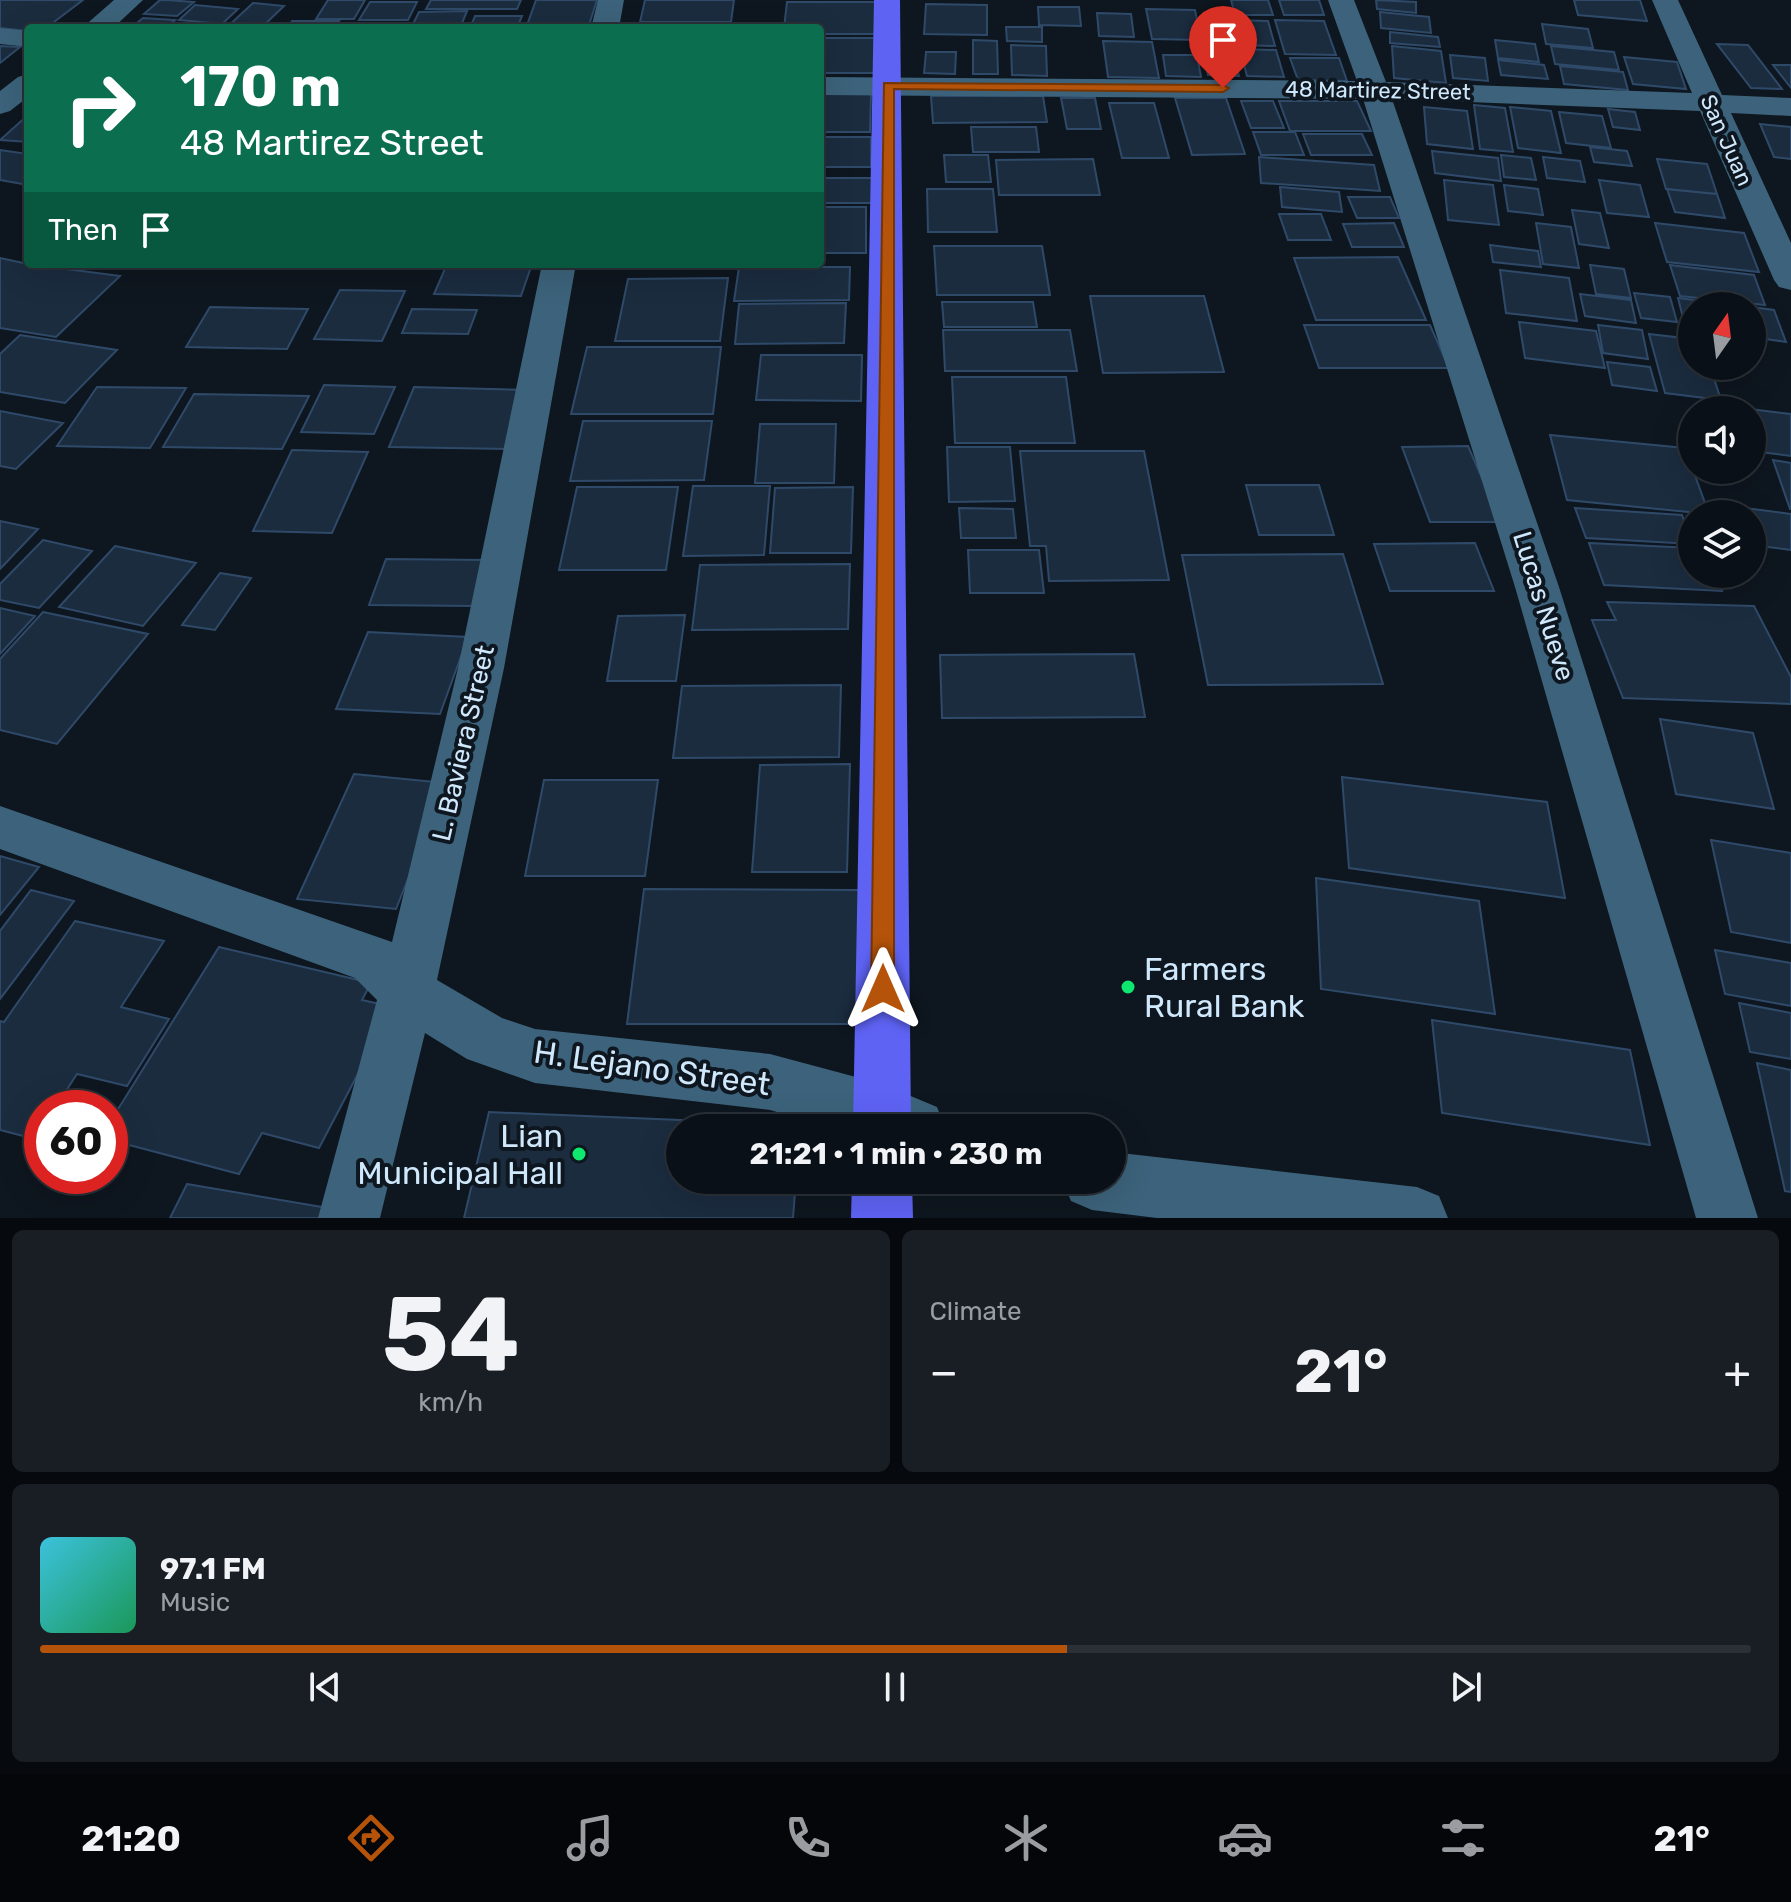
<!DOCTYPE html>
<meta charset="utf-8">
<style>
:root{--surface:#0a1017;--page:#181e24;--text:#f1f3f6;--muted:#999da1;--line:#2a3036;--accent:#b45309}
body{margin:0;font-family:Rubik,sans-serif;background:var(--page);color:var(--text);height:100vh;display:flex;flex-direction:column;font-size:30px;white-space:nowrap}
*{box-sizing:border-box;margin:0}
p{font-size:26px;color:var(--muted)}
.icon{flex:none;width:44px;height:44px;fill:none;stroke:currentColor;stroke-width:2;stroke-linecap:round;stroke-linejoin:round}
.map{position:relative;height:1218px;overflow:hidden}
.side{display:flex;flex-direction:column;gap:12px;padding:12px;background:#06090d;flex:1}
.side>*{flex:none}
.guide{position:absolute;left:24px;top:24px;width:800px;height:244px;border-radius:8px;box-shadow:0 8px 32px #0002,0 0 0 2px var(--line);background:#0b6e4f;color:#fff;overflow:hidden}
.needle{width:52px;rotate:14deg}
.fabs{position:absolute;left:1678px;top:292px;display:grid;gap:16px}
.fabs a{display:grid;place-items:center;width:88px;height:88px;border-radius:50%;background:var(--surface);box-shadow:0 8px 32px #0002,0 0 0 2px var(--line);font-size:40px}
.speed{position:absolute;left:24px;top:1090px;display:flex;gap:16px;font-size:40px;font-weight:700;text-align:center}
.speed>*{display:grid;place-content:center;width:104px;height:104px;border-radius:50%;background:var(--surface);box-shadow:0 8px 32px #0002,0 0 0 2px var(--line);line-height:1}
.speed .limit{border:12px solid #d22;background:#fff;color:#111}
.pin{position:absolute;display:grid;place-items:center;width:68px;height:68px;color:#fff;margin:-82px -34px;border-radius:50% 50% 50% 0;rotate:-45deg;box-shadow:0 0 8px #0007}
.pin .icon{rotate:45deg}
.me{position:absolute;width:88px;margin:-44px;rotate:0deg;stroke-linejoin:round;filter:drop-shadow(0 0 6px #0008)}
.turn{display:flex;align-items:center;gap:28px;height:168px;padding:0 24px;font-size:36px}
.turn .icon{width:104px;height:104px;stroke-width:2.5}
.turn b{display:block;font-size:56px;line-height:68px}
.then{display:flex;align-items:center;height:76px;padding:0 24px;background:#0003;gap:16px;font-size:30px}
.big{font-size:60px;font-weight:700;line-height:1.1}
.side .card{flex:1;display:flex;flex-direction:column;justify-content:center;gap:12px;min-width:0;padding:0 28px;border-radius:12px;background:var(--page)}
.side .dial{align-items:center;gap:0}
.dial b{font-size:104px;line-height:1}
.song{display:flex;align-items:center;gap:24px}
.cover{width:96px;height:96px;border-radius:12px;background:linear-gradient(135deg,hsl(190 70% 55%),hsl(150 70% 35%))}
.played{height:8px;border-radius:4px;background:linear-gradient(90deg,var(--accent) 60%,var(--line) 60%)}
.keys{display:flex;justify-content:space-around;direction:ltr}
.heat{display:flex;justify-content:space-between;align-items:center;font-size:44px;direction:ltr}
.side .tiles{flex:1;display:grid;gap:12px;grid-template-columns:1fr 1fr}
.card:last-child{grid-column:span 2}
.trip{position:absolute;left:666px;top:1114px;width:460px;height:80px;border-radius:40px;background:var(--surface);box-shadow:0 8px 32px #0002,0 0 0 2px var(--line);font-weight:700;line-height:80px;text-align:center}
.menu{display:flex;height:128px;justify-content:space-around;align-items:center;background:#040609;color:var(--muted)}
.menu .icon{width:56px;height:56px}
.menu .selected{color:var(--accent)}
.menu b{font-size:36px;color:var(--text)}
.map>svg:first-child{display:block}
</style>
<div class="map">
<svg width="1791" height="1218" viewBox="0 0 1791 1218">
<rect width="100%" height="100%" fill="#0e161f"/>
<!-- building -->
<path fill="#1b2c3f" stroke="#2f4a69" stroke-width="2" d="M 0,0 L 83,0 L 46,28 L 28,28 L 28,31 L 0,28 Z
M 160,0 L 167,0 L 194,2 L 177,16 L 144,14 Z
M 328,0 L 365,0 L 354,19 L 316,19 Z
M 431,0 L 521,0 L 517,9 L 426,9 Z
M 536,0 L 597,0 L 588,28 L 526,28 Z
M 645,0 L 734,0 L 731,22 L 640,22 Z
M 1231,0 L 1268,0 L 1273,15 L 1235,15 Z
M 1279,0 L 1319,0 L 1324,15 L 1284,15 Z
M 1376,0 L 1416,2 L 1416,13 L 1377,9 Z
M 1574,0 L 1640,0 L 1647,21 L 1578,15 Z
M 370,2 L 417,2 L 408,20 L 359,20 Z
M 787,2 L 875,2 L 875,34 L 820,34 L 820,28 L 784,28 Z
M 253,3 L 284,6 L 261,28 L 226,28 Z
M 926,4 L 987,5 L 987,35 L 924,34 Z
M 195,5 L 238,9 L 222,24 L 179,20 Z
M 1038,7 L 1079,7 L 1081,26 L 1039,25 Z
M 1146,9 L 1195,10 L 1201,40 L 1152,39 Z
M 467,11 L 460,28 L 411,28 L 419,12 Z
M 1380,12 L 1429,17 L 1431,33 L 1381,28 Z
M 1097,13 L 1131,14 L 1134,37 L 1099,36 Z
M 475,16 L 522,16 L 517,28 L 470,28 Z
M 143,18 L 175,20 L 166,28 L 131,28 Z
M 1234,20 L 1268,21 L 1275,46 L 1240,45 Z
M 1275,20 L 1324,21 L 1336,55 L 1285,54 Z
M 292,21 L 339,21 L 334,28 L 288,28 Z
M 351,24 L 402,24 L 400,28 L 349,28 Z
M 1542,24 L 1588,29 L 1593,48 L 1546,44 Z
M 1006,27 L 1042,27 L 1042,42 L 1007,41 Z
M 1390,32 L 1438,37 L 1440,47 L 1390,43 Z
M 820,38 L 877,38 L 877,73 L 820,73 Z
M 973,40 L 997,41 L 998,74 L 973,74 Z
M 1495,40 L 1535,44 L 1539,62 L 1498,58 Z
M 1103,41 L 1152,42 L 1159,78 L 1108,77 Z
M 1717,44 L 1748,45 L 1782,89 L 1751,88 Z
M 1011,45 L 1046,46 L 1047,76 L 1012,75 Z
M 0,46 L 20,47 L 0,63 Z
M 1202,46 L 1231,47 L 1239,76 L 1208,75 Z
M 1392,46 L 1441,51 L 1446,83 L 1394,78 Z
M 1551,46 L 1614,52 L 1619,70 L 1555,64 Z
M 1240,49 L 1276,50 L 1284,77 L 1247,76 Z
M 926,52 L 956,52 L 955,74 L 924,73 Z
M 1163,55 L 1197,55 L 1201,77 L 1166,76 Z
M 1450,55 L 1485,58 L 1488,81 L 1453,78 Z
M 1624,57 L 1677,62 L 1686,89 L 1633,84 Z
M 1290,58 L 1339,58 L 1347,81 L 1298,80 Z
M 1498,60 L 1544,65 L 1548,79 L 1501,75 Z
M 1773,65 L 1791,65 L 1791,88 Z
M 1560,66 L 1623,72 L 1628,90 L 1564,84 Z
M 820,94 L 871,94 L 870,132 L 820,132 Z
M 931,96 L 1043,96 L 1047,122 L 933,123 Z
M 1061,98 L 1095,98 L 1101,129 L 1067,129 Z
M 1175,98 L 1226,98 L 1245,154 L 1192,155 Z
M 1241,101 L 1273,101 L 1284,128 L 1251,128 Z
M 1279,101 L 1357,101 L 1371,131 L 1290,131 Z
M 1109,103 L 1154,103 L 1169,158 L 1122,158 Z
M 1474,105 L 1505,108 L 1513,152 L 1480,149 Z
M 1424,107 L 1467,111 L 1473,149 L 1427,144 Z
M 1510,107 L 1551,111 L 1561,153 L 1518,148 Z
M 1608,109 L 1635,112 L 1640,130 L 1613,127 Z
M 1559,112 L 1602,116 L 1611,148 L 1566,143 Z
M 28,115 L 28,142 L 0,140 Z
M 1760,124 L 1791,127 L 1791,159 L 1774,157 Z
M 971,127 L 1036,127 L 1039,152 L 973,152 Z
M 1253,132 L 1295,132 L 1304,155 L 1261,155 Z
M 1303,134 L 1362,134 L 1372,155 L 1311,155 Z
M 820,137 L 871,137 L 871,167 L 820,167 Z
M 1590,147 L 1627,151 L 1632,166 L 1594,162 Z
M 0,150 L 28,154 L 28,179 L 22,184 L 0,180 Z
M 1432,151 L 1498,158 L 1501,181 L 1435,173 Z
M 944,155 L 988,155 L 991,182 L 946,182 Z
M 1501,155 L 1531,158 L 1536,180 L 1504,177 Z
M 1259,157 L 1374,165 L 1380,191 L 1261,183 Z
M 1543,157 L 1580,161 L 1585,182 L 1547,178 Z
M 1093,159 L 1100,195 L 999,195 L 996,160 Z
M 1657,159 L 1707,164 L 1717,194 L 1666,189 Z
M 820,178 L 875,178 L 875,203 L 820,203 Z
M 1444,180 L 1493,185 L 1499,225 L 1448,220 Z
M 1599,180 L 1640,185 L 1649,217 L 1607,213 Z
M 1504,185 L 1538,189 L 1543,215 L 1508,211 Z
M 1280,187 L 1339,192 L 1342,212 L 1282,207 Z
M 927,189 L 993,189 L 997,232 L 928,232 Z
M 1667,189 L 1717,194 L 1725,218 L 1675,212 Z
M 1348,197 L 1390,197 L 1399,218 L 1357,218 Z
M 820,207 L 866,207 L 866,253 L 820,253 Z
M 1572,210 L 1600,213 L 1609,248 L 1579,244 Z
M 1279,214 L 1321,214 L 1331,240 L 1288,240 Z
M 1394,223 L 1404,247 L 1352,247 L 1343,224 Z
M 1536,223 L 1571,227 L 1579,268 L 1543,264 Z
M 1655,223 L 1744,233 L 1759,272 L 1667,262 Z
M 1490,245 L 1538,251 L 1541,267 L 1493,262 Z
M 934,246 L 1042,246 L 1050,295 L 937,295 Z
M 1398,257 L 1426,320 L 1316,320 L 1294,258 Z
M 0,258 L 28,264 L 120,276 L 56,337 L 0,328 Z
M 447,264 L 532,264 L 521,296 L 434,294 Z
M 1590,265 L 1624,269 L 1631,298 L 1596,294 Z
M 1670,265 L 1754,275 L 1765,305 L 1680,296 Z
M 739,267 L 850,267 L 849,300 L 734,301 Z
M 1500,270 L 1569,278 L 1577,321 L 1506,313 Z
M 728,278 L 720,341 L 615,341 L 628,279 Z
M 340,290 L 405,291 L 382,341 L 314,339 Z
M 1634,293 L 1670,297 L 1677,322 L 1641,318 Z
M 1580,294 L 1631,300 L 1636,323 L 1585,316 Z
M 1090,296 L 1204,296 L 1224,372 L 1103,373 Z
M 1678,298 L 1743,306 L 1692,306 L 1692,330 L 1686,330 Z
M 942,302 L 1033,302 L 1037,327 L 944,327 Z
M 846,303 L 844,343 L 735,344 L 739,304 Z
M 210,307 L 308,309 L 287,349 L 186,347 Z
M 1752,307 L 1774,310 L 1786,342 L 1752,337 Z
M 412,309 L 477,310 L 468,334 L 402,333 Z
M 1519,322 L 1596,331 L 1605,368 L 1525,358 Z
M 1304,325 L 1430,325 L 1449,368 L 1319,368 Z
M 1598,325 L 1642,330 L 1648,359 L 1603,353 Z
M 943,330 L 1070,330 L 1077,371 L 945,371 Z
M 1649,334 L 1692,339 L 1692,366 L 1710,366 L 1721,400 L 1665,393 Z
M 20,335 L 117,350 L 65,403 L 0,392 L 0,354 Z
M 587,347 L 721,347 L 713,414 L 571,414 Z
M 761,355 L 862,355 L 861,401 L 756,400 Z
M 1607,362 L 1650,367 L 1657,391 L 1612,385 Z
M 952,377 L 1066,377 L 1075,443 L 955,443 Z
M 324,385 L 395,387 L 374,434 L 301,432 Z
M 97,387 L 186,388 L 150,448 L 57,446 Z
M 414,387 L 529,390 L 509,449 L 389,447 Z
M 194,394 L 309,396 L 282,449 L 163,447 Z
M 1710,404 L 1791,414 L 1791,456 L 1752,451 L 1752,410 L 1712,410 Z
M 0,411 L 63,423 L 16,469 L 0,466 Z
M 583,421 L 712,421 L 704,480 L 570,481 Z
M 760,424 L 836,424 L 834,483 L 755,483 Z
M 1550,435 L 1685,448 L 1709,514 L 1567,500 Z
M 1468,446 L 1501,522 L 1430,522 L 1402,447 Z
M 947,447 L 1010,447 L 1015,501 L 949,502 Z
M 292,450 L 368,452 L 332,533 L 253,531 Z
M 1020,451 L 1144,451 L 1169,580 L 1049,581 L 1046,546 L 1030,546 Z
M 1773,460 L 1791,463 L 1791,509 L 1790,509 Z
M 1246,485 L 1319,485 L 1334,535 L 1259,535 Z
M 693,486 L 770,486 L 764,555 L 683,556 Z
M 577,487 L 678,487 L 666,570 L 559,570 Z
M 853,487 L 851,553 L 770,553 L 775,488 Z
M 1730,506 L 1791,514 L 1791,550 L 1752,545 L 1752,514 L 1732,514 Z
M 959,508 L 1013,509 L 1016,538 L 961,538 Z
M 1575,508 L 1682,515 L 1692,544 L 1586,538 Z
M 0,521 L 38,529 L 0,569 Z
M 43,540 L 92,551 L 39,608 L 0,600 L 0,584 Z
M 1475,543 L 1494,591 L 1390,591 L 1374,544 Z
M 1589,543 L 1692,548 L 1692,574 L 1714,574 L 1722,591 L 1604,585 Z
M 115,546 L 196,563 L 143,626 L 59,607 Z
M 968,550 L 1039,550 L 1044,593 L 970,593 Z
M 1343,554 L 1383,684 L 1208,685 L 1182,555 Z
M 386,559 L 488,560 L 474,606 L 369,605 Z
M 850,564 L 848,629 L 692,630 L 700,565 Z
M 220,573 L 251,578 L 215,630 L 182,625 Z
M 1607,602 L 1754,606 L 1791,677 L 1791,704 L 1623,698 L 1592,620 L 1616,620 Z
M 0,608 L 35,616 L 0,654 Z
M 43,612 L 148,634 L 57,744 L 0,730 L 0,659 Z
M 685,615 L 676,681 L 607,681 L 618,616 Z
M 368,632 L 468,637 L 440,714 L 336,709 Z
M 1134,654 L 1145,717 L 942,718 L 940,655 Z
M 841,685 L 839,757 L 673,758 L 682,686 Z
M 1660,719 L 1753,733 L 1774,809 L 1676,794 Z
M 850,764 L 847,872 L 752,872 L 760,765 Z
M 354,774 L 446,783 L 396,909 L 297,899 Z
M 1342,777 L 1547,802 L 1565,898 L 1349,868 Z
M 544,780 L 658,780 L 645,876 L 525,876 Z
M 1711,840 L 1791,853 L 1791,943 L 1731,932 Z
M 0,856 L 39,867 L 0,915 Z
M 1316,878 L 1479,901 L 1495,1014 L 1321,989 Z
M 644,889 L 859,890 L 858,1024 L 627,1024 Z
M 31,890 L 74,901 L 0,999 L 0,931 Z
M 75,921 L 164,941 L 121,1007 L 169,1019 L 127,1086 L 77,1074 L 55,1108 L 42,1108 L 42,1129 L 35,1139 L 0,1130 L 0,1021 L 4,1022 Z
M 219,947 L 371,983 L 362,1000 L 393,1007 L 319,1148 L 262,1133 L 239,1174 L 110,1140 L 110,1122 Z
M 1715,950 L 1791,963 L 1791,1006 L 1725,994 Z
M 1739,1003 L 1791,1013 L 1791,1059 L 1750,1052 Z
M 1432,1020 L 1630,1050 L 1650,1145 L 1442,1113 Z
M 1757,1063 L 1791,1070 L 1791,1192 L 1785,1191 Z
M 489,1112 L 800,1125 L 800,1128 L 680,1128 L 680,1180 L 796,1180 L 793,1218 L 464,1218 Z
M 187,1184 L 328,1208 L 323,1218 L 170,1218 Z"/>
<g fill="none" stroke-linecap="round" stroke-linejoin="round">
<!-- minor -->
<path fill="#3c637b" fill-rule="evenodd" d="M 114,0 L 143,0 L 113,28 L 82,28 Z
M 598,0 L 624,0 L 619,28 L 591,28 Z
M 1328,0 L 1354,0 L 1386,82 L 1692,93 L 1652,0 L 1678,0 L 1722,95 L 1791,98 L 1791,116 L 1731,113 L 1791,243 L 1791,290 L 1779,287 L 1774,280 L 1700,111 L 1392,99 L 1559,587 L 1758,1218 L 1696,1218 L 1515,587 L 1363,99 L 820,95 L 820,77 L 1357,81 Z
M 0,28 L 28,31 L 28,47 L 0,44 Z
M 28,74 L 28,97 L 10,111 L 0,114 L 0,91 L 18,77 Z
M 542,264 L 576,264 L 504,668 L 437,980 L 502,1018 L 535,1029 L 770,1054 L 882,1084 L 937,1107 L 945,1128 L 833,1128 L 770,1110 L 535,1083 L 467,1059 L 425,1033 L 380,1218 L 318,1218 L 377,1000 L 355,978 L 0,849 L 0,806 L 392,942 L 458,668 Z
M 1112,1152 L 1417,1187 L 1439,1196 L 1448,1218 L 1157,1218 L 1092,1210 L 1071,1201 L 1062,1180 L 1112,1180 Z"/>
<!-- major -->
<path fill="#5e63f4" fill-rule="evenodd" d="M 874,0 L 900,0 L 911,1128 L 853,1128 Z
M 852,1180 L 912,1180 L 913,1218 L 851,1218 Z"/>
</g>
<!-- route -->
<path fill="#b45309" stroke="#753606" stroke-width="2" d="M 884,83 L 1223,85 L 1229,88 L 1223,92 L 894,89 L 894,989 L 891,996 L 883,999 L 875,996 L 871,989 Z"/>
<!-- markers -->
<g fill="#0fe86f" stroke="#0e161f" stroke-width="3">
<circle cx="1128" cy="987" r="8"/>
<circle cx="579" cy="1154" r="8"/>
</g>
<g text-anchor="middle" stroke-width="8" stroke-linejoin="round" paint-order="stroke">
<!-- far-street labels -->
<g font-size="22" fill="#cfe8fc" stroke="#0e161f">
<text transform="translate(1378 90) rotate(1)" y="8">48 Martirez Street</text>
<text transform="translate(1727 140) rotate(66)" y="8">San Juan</text>
</g>
<!-- street labels -->
<g font-size="26" fill="#cfe8fc" stroke="#0e161f">
<text transform="translate(1544 606) rotate(73)" y="9">Lucas Nueve</text>
<text transform="translate(463 743) rotate(-77)" y="9">L. Baviera Street</text>
</g>
<!-- near-poi labels -->
<g font-size="32" fill="#cfe8fc" stroke="#0e161f" text-anchor="start">
<text x="1144" y="980">Farmers<tspan x="1144" dy="37">Rural Bank</tspan></text>
<text x="563" y="1147" text-anchor="end">Lian<tspan x="563" dy="37">Municipal Hall</tspan></text>
</g>
<!-- near-street labels -->
<g font-size="32" fill="#cfe8fc" stroke="#0e161f">
<text transform="translate(652 1068) rotate(8)" y="11">H. Lejano Street</text>
</g>
</g>
</svg>
<div class="fabs">
<a><svg class="needle" viewBox="-14 -14 28 28"><path d="M0-13l5 13h-10z" fill="#e53935"/><path d="M0 13l5-13h-10z" fill="#999da1"/></svg></a>
<a><svg class="icon" aria-label="sound" viewBox="0 0 24 24"><path d="M4 9h4l5-4v14l-5-4H4zM17 9q2 3 0 6"/></svg></a>
<a><svg class="icon" aria-label="layers" viewBox="0 0 24 24"><path d="M12 4l9 5-9 5-9-5zM3 14l9 5 9-5"/></svg></a>
</div>
<div class="speed"><div class="limit">60</div></div>
<div class="pin" style="left:1223px;top:88px;background:#d93025"><svg class="icon" aria-label="arrive" viewBox="0 0 24 24"><path d="M6 21V4h12l-3 4 3 4H6"/></svg></div>
<svg class="me" style="left:883px;top:989px" viewBox="-20 -20 40 40"><path d="M0-17L14 15 0 8-14 15z" fill="#b45309" stroke="#fff" stroke-width="4"/></svg>
<div class="trip">21:21 · 1 min · 230 m</div>
<div class="guide">
<div class="turn"><svg class="icon" aria-label="right" viewBox="0 0 24 24"><path d="M7 20v-9h11M14 6l5 5-5 5"/></svg><div><b>170 m</b>48 Martirez Street</div></div>
<div class="then">Then<svg class="icon" aria-label="arrive" viewBox="0 0 24 24"><path d="M6 21V4h12l-3 4 3 4H6"/></svg></div>
</div>
</div>
<section class="side">
<div class="tiles">
<div class="card dial"><b>54</b><p>km/h</p></div>
<div class="card"><p>Climate</p>
<div class="heat"><a>−</a><b class="big">21°</b><a>+</a></div>
</div>
<div class="card">
<div class="song"><i class="cover"></i><div><b>97.1 FM</b><p>Music</p></div></div>
<div class="played"></div>
<div class="keys"><svg class="icon" aria-label="previous" viewBox="0 0 24 24"><path d="M18 5L8 12l10 7zM5 5v14"/></svg><svg class="icon" aria-label="pause" viewBox="0 0 24 24"><path d="M8 5v14M16 5v14"/></svg><svg class="icon" aria-label="next" viewBox="0 0 24 24"><path d="M6 5l10 7-10 7zM19 5v14"/></svg></div>
</div>
</div>
</section>
<nav class="menu">
<b>21:20</b>
<svg class="icon selected" aria-label="directions" viewBox="0 0 24 24"><path d="M12 3l9 9-9 9-9-9zM9 14v-3h6M13 9l2 2-2 2"/></svg>
<svg class="icon" aria-label="music" viewBox="0 0 24 24"><path d="M9 18V5l10-2v13"/><circle cx="6" cy="18" r="3"/><circle cx="16" cy="16" r="3"/></svg>
<svg class="icon" aria-label="phone" viewBox="0 0 24 24"><path d="M5 4h4l2 5-3 2q2 4 5 5l2-3 5 2v4C11 20 4 13 5 4z"/></svg>
<svg class="icon" aria-label="climate" viewBox="0 0 24 24"><path d="M12 3v18M4 7l16 10M4 17L20 7"/></svg>
<svg class="icon" aria-label="car" viewBox="0 0 24 24"><path d="M5 17H2v-5l4-1 3-4h7l3 4 3 1v5h-3M9 17h6M6 11h13"/><circle cx="7" cy="17" r="2"/><circle cx="17" cy="17" r="2"/></svg>
<svg class="icon" aria-label="filters" viewBox="0 0 24 24"><path d="M4 7h16M4 17h16"/><circle cx="9" cy="7" r="2"/><circle cx="15" cy="17" r="2"/></svg>
<b>21°</b>
</nav>
